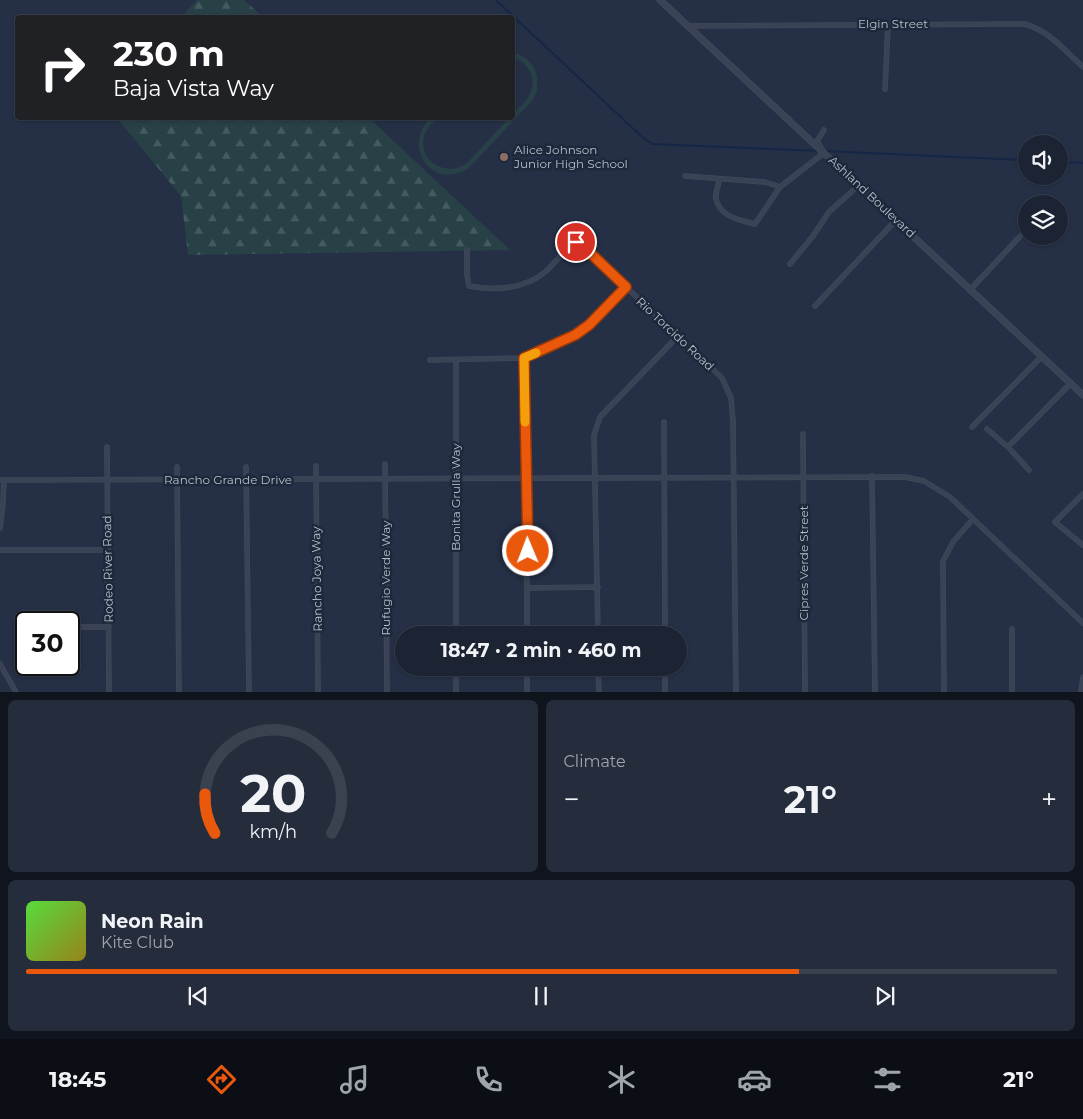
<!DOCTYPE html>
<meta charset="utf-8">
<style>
:root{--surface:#1c2434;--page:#252c3c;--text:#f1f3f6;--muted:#a0a4ac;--line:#3a414f;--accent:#ea580c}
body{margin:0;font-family:Montserrat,sans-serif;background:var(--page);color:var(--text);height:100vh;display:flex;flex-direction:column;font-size:19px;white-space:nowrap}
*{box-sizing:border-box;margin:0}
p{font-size:16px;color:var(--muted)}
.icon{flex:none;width:28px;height:28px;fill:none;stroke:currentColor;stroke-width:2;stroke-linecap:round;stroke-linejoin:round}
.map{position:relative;height:692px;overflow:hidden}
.panel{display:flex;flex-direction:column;gap:8px;padding:8px;background:#0f141d;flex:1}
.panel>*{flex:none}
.banner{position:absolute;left:15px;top:15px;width:500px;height:105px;border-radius:5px;box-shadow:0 1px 4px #0004,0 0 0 1px var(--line);background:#202124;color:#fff;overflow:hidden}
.fabs{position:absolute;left:1018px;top:135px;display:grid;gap:10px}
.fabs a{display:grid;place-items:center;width:50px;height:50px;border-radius:50%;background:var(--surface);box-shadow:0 1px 4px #0004,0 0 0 1px var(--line);font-size:25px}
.speed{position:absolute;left:15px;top:611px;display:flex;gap:10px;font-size:25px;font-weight:700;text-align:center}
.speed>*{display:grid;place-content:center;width:65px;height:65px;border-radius:50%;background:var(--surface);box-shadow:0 1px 4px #0004,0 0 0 1px var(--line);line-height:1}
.speed .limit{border:2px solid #111;border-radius:8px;background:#fff;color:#111}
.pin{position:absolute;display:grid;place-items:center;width:42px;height:42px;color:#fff;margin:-21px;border:2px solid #fff;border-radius:50%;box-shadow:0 1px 5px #0007}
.me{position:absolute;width:55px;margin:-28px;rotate:359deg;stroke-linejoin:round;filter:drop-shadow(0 0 4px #0008)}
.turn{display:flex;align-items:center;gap:18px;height:105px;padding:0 15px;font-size:22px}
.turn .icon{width:65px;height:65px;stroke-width:2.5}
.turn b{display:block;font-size:35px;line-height:42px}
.big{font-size:38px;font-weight:700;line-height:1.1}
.panel .tile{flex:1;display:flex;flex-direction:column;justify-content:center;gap:8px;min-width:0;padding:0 18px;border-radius:8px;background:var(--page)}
.panel .dial{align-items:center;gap:0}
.dial svg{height:130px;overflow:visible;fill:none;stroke:var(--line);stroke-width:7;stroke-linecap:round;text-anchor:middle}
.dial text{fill:var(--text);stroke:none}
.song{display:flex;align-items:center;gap:15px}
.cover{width:60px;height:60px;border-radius:8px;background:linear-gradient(135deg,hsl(110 70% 55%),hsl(50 70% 35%))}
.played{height:5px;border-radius:2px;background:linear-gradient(90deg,var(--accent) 75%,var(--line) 75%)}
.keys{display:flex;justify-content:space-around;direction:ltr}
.heat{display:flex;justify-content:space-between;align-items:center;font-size:28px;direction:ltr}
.panel .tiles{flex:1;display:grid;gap:8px;grid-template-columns:1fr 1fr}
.tile:last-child{grid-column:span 2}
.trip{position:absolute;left:395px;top:626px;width:292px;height:50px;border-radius:25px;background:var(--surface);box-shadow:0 1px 4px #0004,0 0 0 1px var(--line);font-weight:700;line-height:50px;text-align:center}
.tab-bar{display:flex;height:80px;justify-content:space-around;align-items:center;background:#0b0e15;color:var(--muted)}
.tab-bar .icon{width:35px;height:35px}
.tab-bar .current{color:var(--accent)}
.tab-bar b{font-size:22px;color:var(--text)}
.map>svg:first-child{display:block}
</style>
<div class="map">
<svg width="1083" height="692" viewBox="0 0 1083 692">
<defs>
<pattern id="forest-firs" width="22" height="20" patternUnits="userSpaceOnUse" patternTransform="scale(1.25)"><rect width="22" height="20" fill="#274147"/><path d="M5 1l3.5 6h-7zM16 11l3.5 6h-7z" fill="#445b60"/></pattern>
</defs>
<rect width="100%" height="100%" fill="#253046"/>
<!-- grass -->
<path fill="#274147" d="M 513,52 L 526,58 L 533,66 L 537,76 L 537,91 L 532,101 L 469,168 C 434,191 401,149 430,118 L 438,118 C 433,122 428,127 425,133 C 415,161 449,180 469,161 L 509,118 L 512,118 L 513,114 C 518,108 525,103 529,96 C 538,79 529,63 513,57 Z"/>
<!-- forest -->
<path fill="url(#forest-firs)" d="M 197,0 L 244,0 L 263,17 L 181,17 Z
M 117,118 L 369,118 L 510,250 L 188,255 L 181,196 Z"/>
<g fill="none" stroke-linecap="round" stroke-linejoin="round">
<!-- stream -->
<path stroke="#162646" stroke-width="2" d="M 496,0 L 641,136 L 652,144 L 819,151
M 824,151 L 1026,160
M 1059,162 L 1083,163"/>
<!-- minor casing -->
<g stroke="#434c5e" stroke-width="5.5">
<path id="minor" d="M 688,26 L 1024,24 C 1049,30 1065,51 1083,67
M 885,89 L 888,25
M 685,176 L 765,182 L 780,187
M 719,179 C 719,184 715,193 716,199 C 720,217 740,220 755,224 L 780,187 L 820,156 L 823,151 L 817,141 L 824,130
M 1049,204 L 1050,202
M 467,250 L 467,275 L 469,286 C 494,291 525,289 545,272 C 556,262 564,250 576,242 L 585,248 L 722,378 L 731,398 L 733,421 L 736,692
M 790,264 L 813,236 L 829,212 L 859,185
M 970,290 L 1026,230
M 815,306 L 896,220
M 524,358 L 527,478 L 527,635
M 430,360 L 524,358 L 575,335 L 589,325 L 626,287
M 456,360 L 456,635
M 664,422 L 665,635
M 972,427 L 1042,356
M 987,429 L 1008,447 L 1029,470
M 803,434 L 805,692
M 107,447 L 109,692
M 1008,447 L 1071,383
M 385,464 L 387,692
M 316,466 L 318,692
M 177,467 L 179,692
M 246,467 L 249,692
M 872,476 L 875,692
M 0,480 L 905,477 L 924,481 L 950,497 L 1083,623
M 1083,494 L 1055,522 L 1083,545
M 0,528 L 3,504 L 4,480
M 0,550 L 108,550
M 528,588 L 598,587
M 69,627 L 109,627
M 598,635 L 594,435 L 600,417 L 678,336
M 0,664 L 16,692
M 456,668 L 456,692
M 598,668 L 599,692
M 665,668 L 665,692
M 527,692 L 527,668
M 944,692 L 943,561 L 953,542 L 973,519
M 1012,692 L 1012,629
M 1081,692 L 1083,677"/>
</g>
<!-- tertiary casing -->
<g stroke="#434c5e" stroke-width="7">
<path id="tertiary" d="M 660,0 L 1083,395"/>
</g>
<!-- minor -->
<use href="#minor" stroke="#3a4355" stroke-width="4.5"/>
<!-- tertiary -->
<use href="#tertiary" stroke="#3a4355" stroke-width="5.5"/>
</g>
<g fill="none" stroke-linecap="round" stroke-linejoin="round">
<!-- route casing -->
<g stroke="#983908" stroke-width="12">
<path id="route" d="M 528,551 L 524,358 L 575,335 L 589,325 L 626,287 L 585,248 L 576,242"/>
</g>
<!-- route -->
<use href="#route" stroke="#ea580c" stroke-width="9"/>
<!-- slow -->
<path stroke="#f59e0b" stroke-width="9" d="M 525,422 L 524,358 L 536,353"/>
</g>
<!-- markers -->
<circle fill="#8d6e63" stroke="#1e283b" stroke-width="2" cx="504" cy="157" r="5"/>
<g text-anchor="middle" stroke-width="5" stroke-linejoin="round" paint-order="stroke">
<!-- street labels -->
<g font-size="12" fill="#b7bece" stroke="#1e283b">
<text x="893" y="28">Elgin Street</text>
<text transform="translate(872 197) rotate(43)" y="4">Ashland Boulevard</text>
<text transform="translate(675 334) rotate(43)" y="4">Rio Torcido Road</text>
<text x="228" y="484">Rancho Grande Drive</text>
<text transform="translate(456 497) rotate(-90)" y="4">Bonita Grulla Way</text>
<text transform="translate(804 563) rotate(-90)" y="4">Cipres Verde Street</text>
<text transform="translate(108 569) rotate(-91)" y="4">Rodeo River Road</text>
<text transform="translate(386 578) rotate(-90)" y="4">Rufugio Verde Way</text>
<text transform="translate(317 579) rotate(-91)" y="4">Rancho Joya Way</text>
</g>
<!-- poi labels -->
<g font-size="12" fill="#b7bece" stroke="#1e283b" text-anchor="start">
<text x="514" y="154">Alice Johnson<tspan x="514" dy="14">Junior High School</tspan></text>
</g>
</g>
</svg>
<div class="fabs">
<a><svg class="icon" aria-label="sound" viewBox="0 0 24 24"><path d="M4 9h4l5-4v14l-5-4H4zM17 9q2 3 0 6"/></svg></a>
<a><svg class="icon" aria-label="layers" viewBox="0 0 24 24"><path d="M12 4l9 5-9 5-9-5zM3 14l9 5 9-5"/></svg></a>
</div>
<div class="speed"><div class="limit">30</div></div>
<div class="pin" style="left:576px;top:242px;background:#d93025"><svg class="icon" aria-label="arrive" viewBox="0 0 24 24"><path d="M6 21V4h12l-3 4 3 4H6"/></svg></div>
<svg class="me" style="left:528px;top:551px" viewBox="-20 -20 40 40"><circle r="17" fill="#ea580c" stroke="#fff" stroke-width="3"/><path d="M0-11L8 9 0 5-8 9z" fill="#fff"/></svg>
<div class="trip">18:47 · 2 min · 460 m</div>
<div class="banner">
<div class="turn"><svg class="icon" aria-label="right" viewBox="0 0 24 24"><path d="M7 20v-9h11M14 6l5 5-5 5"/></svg><div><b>230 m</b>Baja Vista Way</div></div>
</div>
</div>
<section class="panel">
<div class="tiles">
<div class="tile dial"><svg viewBox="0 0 100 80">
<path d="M14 69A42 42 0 1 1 86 69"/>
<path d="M14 69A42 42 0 0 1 8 45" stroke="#ea580c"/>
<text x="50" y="56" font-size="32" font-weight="700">20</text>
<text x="50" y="72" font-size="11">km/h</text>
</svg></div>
<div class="tile"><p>Climate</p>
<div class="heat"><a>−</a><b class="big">21°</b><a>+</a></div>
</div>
<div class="tile">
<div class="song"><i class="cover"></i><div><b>Neon Rain</b><p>Kite Club</p></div></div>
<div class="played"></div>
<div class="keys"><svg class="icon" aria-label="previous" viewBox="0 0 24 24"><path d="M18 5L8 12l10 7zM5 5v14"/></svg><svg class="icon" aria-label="pause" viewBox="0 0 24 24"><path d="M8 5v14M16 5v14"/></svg><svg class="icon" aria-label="next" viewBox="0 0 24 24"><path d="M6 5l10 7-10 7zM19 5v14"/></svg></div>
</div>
</div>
</section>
<nav class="tab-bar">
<b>18:45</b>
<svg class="icon current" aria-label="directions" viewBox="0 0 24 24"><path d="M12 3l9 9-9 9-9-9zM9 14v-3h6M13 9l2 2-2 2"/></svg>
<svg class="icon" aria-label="music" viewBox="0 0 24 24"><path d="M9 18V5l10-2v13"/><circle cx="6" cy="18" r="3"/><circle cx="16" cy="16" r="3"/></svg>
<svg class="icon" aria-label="phone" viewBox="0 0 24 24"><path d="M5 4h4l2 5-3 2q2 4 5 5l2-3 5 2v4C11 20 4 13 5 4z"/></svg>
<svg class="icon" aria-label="climate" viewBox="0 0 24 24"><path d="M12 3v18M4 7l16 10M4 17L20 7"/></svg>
<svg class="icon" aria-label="car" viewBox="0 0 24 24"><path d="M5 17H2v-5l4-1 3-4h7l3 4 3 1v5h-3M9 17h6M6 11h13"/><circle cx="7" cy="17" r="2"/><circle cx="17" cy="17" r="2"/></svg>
<svg class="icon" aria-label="filters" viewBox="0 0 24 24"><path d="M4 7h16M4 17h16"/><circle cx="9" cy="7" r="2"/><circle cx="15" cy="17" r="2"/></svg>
<b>21°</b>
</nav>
